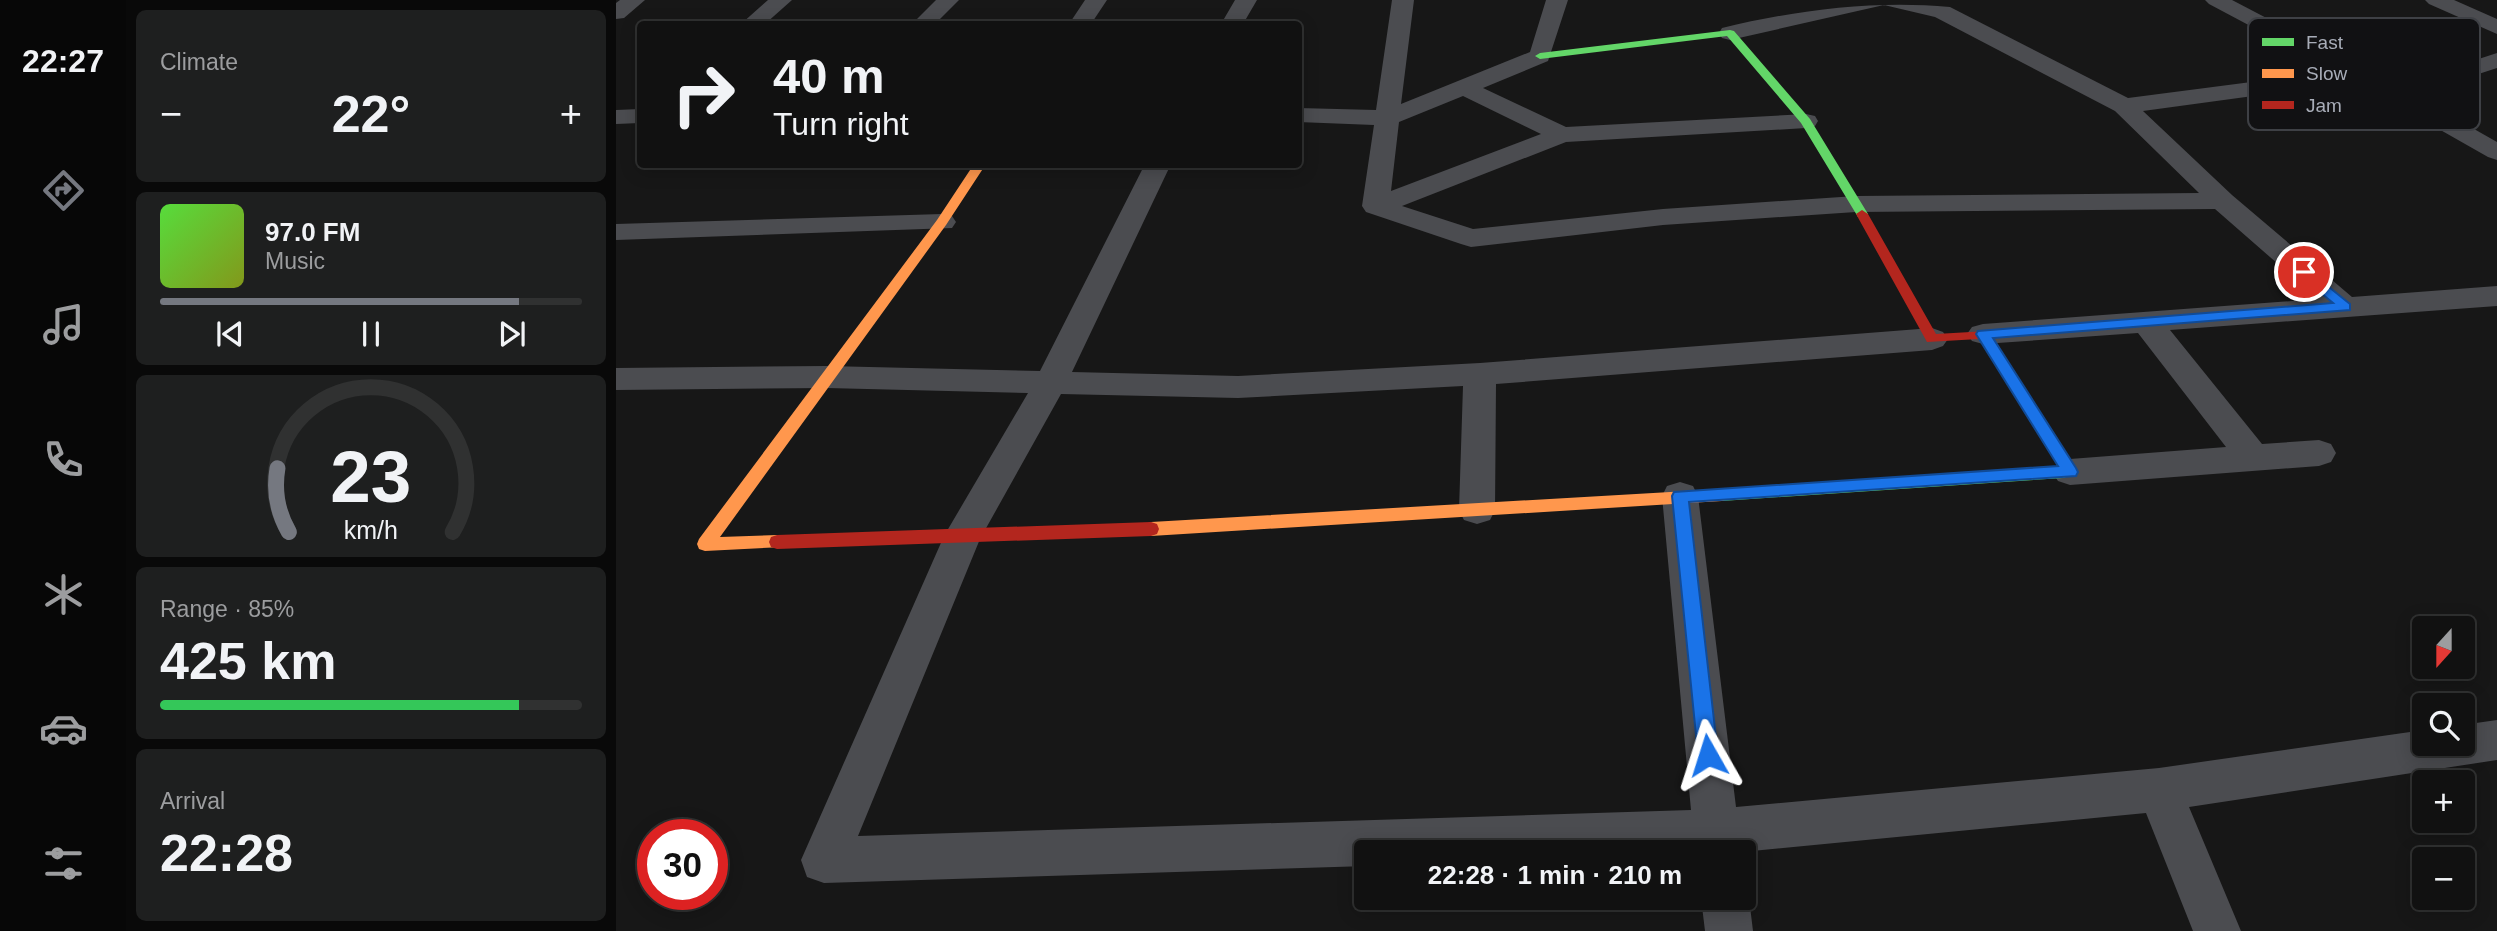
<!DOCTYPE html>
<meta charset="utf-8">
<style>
:root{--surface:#111;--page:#1e1f1f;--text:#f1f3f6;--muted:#9c9d9f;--line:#303131;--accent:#757880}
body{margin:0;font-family:Helvetica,sans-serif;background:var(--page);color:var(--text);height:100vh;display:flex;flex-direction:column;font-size:26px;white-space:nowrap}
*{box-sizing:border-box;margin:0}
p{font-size:23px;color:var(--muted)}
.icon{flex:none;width:38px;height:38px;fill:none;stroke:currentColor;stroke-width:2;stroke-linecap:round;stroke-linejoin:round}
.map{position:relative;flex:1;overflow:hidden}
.details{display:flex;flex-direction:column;gap:10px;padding:10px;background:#090909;width:490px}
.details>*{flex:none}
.banner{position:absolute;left:21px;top:21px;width:665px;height:147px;border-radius:7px;box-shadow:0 4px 18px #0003,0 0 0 2px var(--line);background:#111;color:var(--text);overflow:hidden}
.needle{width:46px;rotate:201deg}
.buttons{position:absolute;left:1796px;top:616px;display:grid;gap:14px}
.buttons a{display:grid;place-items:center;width:63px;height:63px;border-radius:7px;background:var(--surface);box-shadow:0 4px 18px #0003,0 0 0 2px var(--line);font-size:35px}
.speed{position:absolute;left:21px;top:819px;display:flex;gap:14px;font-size:35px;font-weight:700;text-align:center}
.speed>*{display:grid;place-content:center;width:91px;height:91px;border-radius:50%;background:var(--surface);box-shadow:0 4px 18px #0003,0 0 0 2px var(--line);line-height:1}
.speed .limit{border:10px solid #d22;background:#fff;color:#111}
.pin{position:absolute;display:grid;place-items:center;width:60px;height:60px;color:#fff;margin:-30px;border:4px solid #fff;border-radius:50%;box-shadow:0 2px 7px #0007}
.me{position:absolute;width:77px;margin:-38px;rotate:354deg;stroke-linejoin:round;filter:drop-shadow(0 0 5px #0008)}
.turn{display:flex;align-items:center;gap:24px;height:147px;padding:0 21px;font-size:32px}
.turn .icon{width:91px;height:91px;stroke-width:2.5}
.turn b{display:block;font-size:49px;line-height:60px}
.big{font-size:52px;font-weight:700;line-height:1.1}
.details .tile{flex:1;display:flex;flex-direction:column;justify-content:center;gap:10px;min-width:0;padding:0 24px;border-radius:10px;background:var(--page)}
.details .dial{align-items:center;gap:0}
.dial svg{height:182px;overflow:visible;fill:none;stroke:var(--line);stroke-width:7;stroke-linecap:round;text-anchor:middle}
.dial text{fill:var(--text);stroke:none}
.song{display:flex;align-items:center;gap:21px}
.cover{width:84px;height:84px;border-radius:10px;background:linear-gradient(135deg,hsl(110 70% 55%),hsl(70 70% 35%))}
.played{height:7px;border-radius:4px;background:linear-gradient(90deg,var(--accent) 85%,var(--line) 85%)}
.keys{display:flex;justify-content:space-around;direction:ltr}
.heat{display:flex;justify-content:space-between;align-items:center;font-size:38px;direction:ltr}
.charge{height:10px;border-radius:5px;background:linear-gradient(90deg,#34c759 85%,var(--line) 0)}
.trip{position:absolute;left:738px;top:840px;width:402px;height:70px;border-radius:7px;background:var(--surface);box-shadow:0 4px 18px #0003,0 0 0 2px var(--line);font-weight:700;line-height:70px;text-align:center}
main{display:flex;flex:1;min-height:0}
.tabs{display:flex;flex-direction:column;width:126px;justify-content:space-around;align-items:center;background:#070707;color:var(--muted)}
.tabs .icon{width:49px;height:49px}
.tabs .active{color:var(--accent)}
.tabs b{font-size:32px;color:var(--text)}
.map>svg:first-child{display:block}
</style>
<main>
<nav class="tabs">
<b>22:27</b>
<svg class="icon active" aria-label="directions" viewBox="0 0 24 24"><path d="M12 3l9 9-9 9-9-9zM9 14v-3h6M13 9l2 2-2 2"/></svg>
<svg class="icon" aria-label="music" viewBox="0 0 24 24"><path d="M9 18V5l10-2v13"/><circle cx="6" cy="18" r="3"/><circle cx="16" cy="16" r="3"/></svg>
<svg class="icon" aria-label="phone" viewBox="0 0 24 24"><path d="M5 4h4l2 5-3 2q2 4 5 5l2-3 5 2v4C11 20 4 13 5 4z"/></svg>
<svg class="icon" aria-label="climate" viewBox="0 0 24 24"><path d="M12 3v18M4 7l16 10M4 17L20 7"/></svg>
<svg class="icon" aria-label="car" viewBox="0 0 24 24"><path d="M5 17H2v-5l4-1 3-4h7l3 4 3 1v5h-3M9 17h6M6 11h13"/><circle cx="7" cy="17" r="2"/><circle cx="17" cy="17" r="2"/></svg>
<svg class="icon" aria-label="filters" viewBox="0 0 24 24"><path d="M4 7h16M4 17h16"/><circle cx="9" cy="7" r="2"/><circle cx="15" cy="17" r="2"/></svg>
</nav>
<section class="details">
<div class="tile"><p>Climate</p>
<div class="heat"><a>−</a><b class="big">22°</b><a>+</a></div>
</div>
<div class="tile">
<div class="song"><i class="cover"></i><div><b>97.0 FM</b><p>Music</p></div></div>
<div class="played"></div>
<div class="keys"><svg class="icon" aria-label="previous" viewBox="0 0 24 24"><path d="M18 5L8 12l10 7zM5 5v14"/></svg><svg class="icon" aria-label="pause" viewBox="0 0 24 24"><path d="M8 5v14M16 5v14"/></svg><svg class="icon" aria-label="next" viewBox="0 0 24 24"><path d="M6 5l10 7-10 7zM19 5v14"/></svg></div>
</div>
<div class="tile dial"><svg viewBox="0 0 100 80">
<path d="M14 69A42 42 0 1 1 86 69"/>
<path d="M14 69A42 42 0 0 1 9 41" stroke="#757880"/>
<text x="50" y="56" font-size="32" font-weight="700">23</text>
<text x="50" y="72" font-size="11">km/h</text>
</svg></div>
<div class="tile"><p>Range · 85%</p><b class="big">425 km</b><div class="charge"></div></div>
<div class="tile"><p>Arrival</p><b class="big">22:28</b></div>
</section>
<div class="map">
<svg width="1881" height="931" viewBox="0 0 1881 931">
<rect width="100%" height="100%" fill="#171717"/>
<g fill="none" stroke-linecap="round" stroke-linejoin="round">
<!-- street -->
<path fill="#4b4c50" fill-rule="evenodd" d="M 4,0 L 29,0 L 8,18 L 0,19 L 0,3 Z
M 152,0 L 176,0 L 149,24 L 125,24 Z
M 320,0 L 343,0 L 319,24 L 296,24 Z
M 469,0 L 491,0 L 475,24 L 453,24 Z
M 619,0 L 641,0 L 627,24 L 605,24 Z
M 776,0 L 798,0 L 785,104 L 914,52 L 930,0 L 952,0 L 932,61 L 867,88 L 950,127 L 1190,114 L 1199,116 L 1202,121 L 1199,126 L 1190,128 L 950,142 L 786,206 L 857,229 L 1047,209 L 1240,196 L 1583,193 L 1499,111 L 1319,17 L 1268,5 L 1114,40 L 1106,38 L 1103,33 L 1106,28 C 1181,10 1257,0 1334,7 L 1512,98 L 1719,71 L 1593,4 L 1589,0 L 1616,0 L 1780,86 L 1881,53 L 1881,68 L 1798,95 L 1881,142 L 1881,160 L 1872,157 L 1740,82 L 1527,111 L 1616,195 L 1736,297 L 1881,286 L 1881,306 L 1554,330 L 1646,444 L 1703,440 L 1715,444 L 1720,453 L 1715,462 L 1703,466 L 1454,485 L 1442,481 L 1436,472 L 1442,463 L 1454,459 L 1610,447 L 1522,333 L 1367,344 L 1356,341 L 1351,334 L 1356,327 L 1367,324 L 1702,299 L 1599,209 L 1240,212 L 1047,225 L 855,247 L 845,244 L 750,212 L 746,206 L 758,125 L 682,122 L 682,108 L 760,110 ZM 847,96 L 925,134 L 775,191 L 783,122 Z
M 1809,0 L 1838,0 L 1881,19 L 1881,34 L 1813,4 Z
M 24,109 L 24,123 L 0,124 L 0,110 Z
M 529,164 L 555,164 L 456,372 L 622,376 L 864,363 L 1316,328 L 1327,332 L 1332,339 L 1327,346 L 1316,350 L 880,384 L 879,510 L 874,520 L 861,524 L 848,520 L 843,510 L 847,386 L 622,398 L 445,394 L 364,539 L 242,836 L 1075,810 L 1046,496 L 1051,486 L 1064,482 L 1077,486 L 1082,496 L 1120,807 L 1543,768 L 1808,730 L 1808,744 L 1846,744 L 1846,725 L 1881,720 L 1881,760 L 1573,807 L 1625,931 L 1577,931 L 1530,813 L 1126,852 L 751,852 L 751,866 L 208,883 L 191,877 L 185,860 L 328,536 L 412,393 L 211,388 L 0,390 L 0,368 L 211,366 L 424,371 Z
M 326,214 L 336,216 L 340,222 L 336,228 L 0,240 L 0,224 Z
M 1129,888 L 1133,898 L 1137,931 L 1089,931 L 1085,898 L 1129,898 Z"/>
<!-- fast -->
<path fill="#63d668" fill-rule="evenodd" d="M 1114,30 L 1118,31 L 1194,119 L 1252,214 L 1250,217 L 1242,217 L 1185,123 L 1111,36 L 924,59 L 919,56 L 924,53 Z
M 1447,466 L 1453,468 L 1455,472 L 1453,476 L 1447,478 L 1106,501 L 1100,499 L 1098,495 L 1100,491 L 1106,489 Z"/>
<!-- slow -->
<path fill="#ff974d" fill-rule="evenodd" d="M 358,164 L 370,164 L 330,225 L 104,537 L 161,535 L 167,537 L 169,542 L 167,547 L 89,551 L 83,549 L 81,544 L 83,539 L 321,220 Z
M 1106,489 L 1112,491 L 1114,495 L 1112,499 L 1106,501 L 535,536 L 529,534 L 527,529 L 529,524 L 535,522 Z"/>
<!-- jam -->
<path fill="#b3261e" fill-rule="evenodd" d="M 1246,210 L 1252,214 L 1320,334 L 1372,331 L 1460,468 L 1462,472 L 1460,476 L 1441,476 L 1439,472 L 1443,467 L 1363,339 L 1311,342 L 1240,214 Z
M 535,522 L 541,524 L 543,529 L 541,534 L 535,536 L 161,549 L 155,547 L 153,542 L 155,537 L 161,535 Z"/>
</g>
<!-- route -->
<path fill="#1a73e8" stroke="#114b97" stroke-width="2" d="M 1688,267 L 1734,304 L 1734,310 L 1377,338 L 1460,468 L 1462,472 L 1460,476 L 1073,502 L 1102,755 L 1099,761 L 1092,764 L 1085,761 L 1082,755 L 1056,496 L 1058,492 L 1442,466 L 1360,334 L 1362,331 L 1717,303 L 1683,275 L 1681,272 Z"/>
<!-- legend -->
<rect x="1632" y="18" width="232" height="112" rx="10" fill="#111113" stroke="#3e4045" stroke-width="2"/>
<rect x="1646" y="38" width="32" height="8" fill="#63d668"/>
<rect x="1646" y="69" width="32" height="9" fill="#ff974d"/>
<rect x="1646" y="101" width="32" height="8" fill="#b3261e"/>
<g font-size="19" fill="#a8adb8">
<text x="1690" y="49">Fast</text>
<text x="1690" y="80">Slow</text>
<text x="1690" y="112">Jam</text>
</g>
</svg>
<div class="buttons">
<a><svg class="needle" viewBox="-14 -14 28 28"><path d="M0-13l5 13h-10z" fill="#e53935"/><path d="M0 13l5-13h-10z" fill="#9c9d9f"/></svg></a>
<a><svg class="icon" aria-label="search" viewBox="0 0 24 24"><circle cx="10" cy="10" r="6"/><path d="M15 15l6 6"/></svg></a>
<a>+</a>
<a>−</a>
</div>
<div class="speed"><div class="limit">30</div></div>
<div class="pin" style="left:1688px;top:272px;background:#d93025"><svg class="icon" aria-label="arrive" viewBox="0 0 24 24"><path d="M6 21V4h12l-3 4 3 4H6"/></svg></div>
<svg class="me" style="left:1092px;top:755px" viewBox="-20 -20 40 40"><path d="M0-17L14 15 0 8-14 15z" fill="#1a73e8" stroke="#fff" stroke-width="4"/></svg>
<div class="trip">22:28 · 1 min · 210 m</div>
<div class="banner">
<div class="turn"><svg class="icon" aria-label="right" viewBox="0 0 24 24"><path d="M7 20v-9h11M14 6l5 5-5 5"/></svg><div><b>40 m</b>Turn right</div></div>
</div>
</div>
</main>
